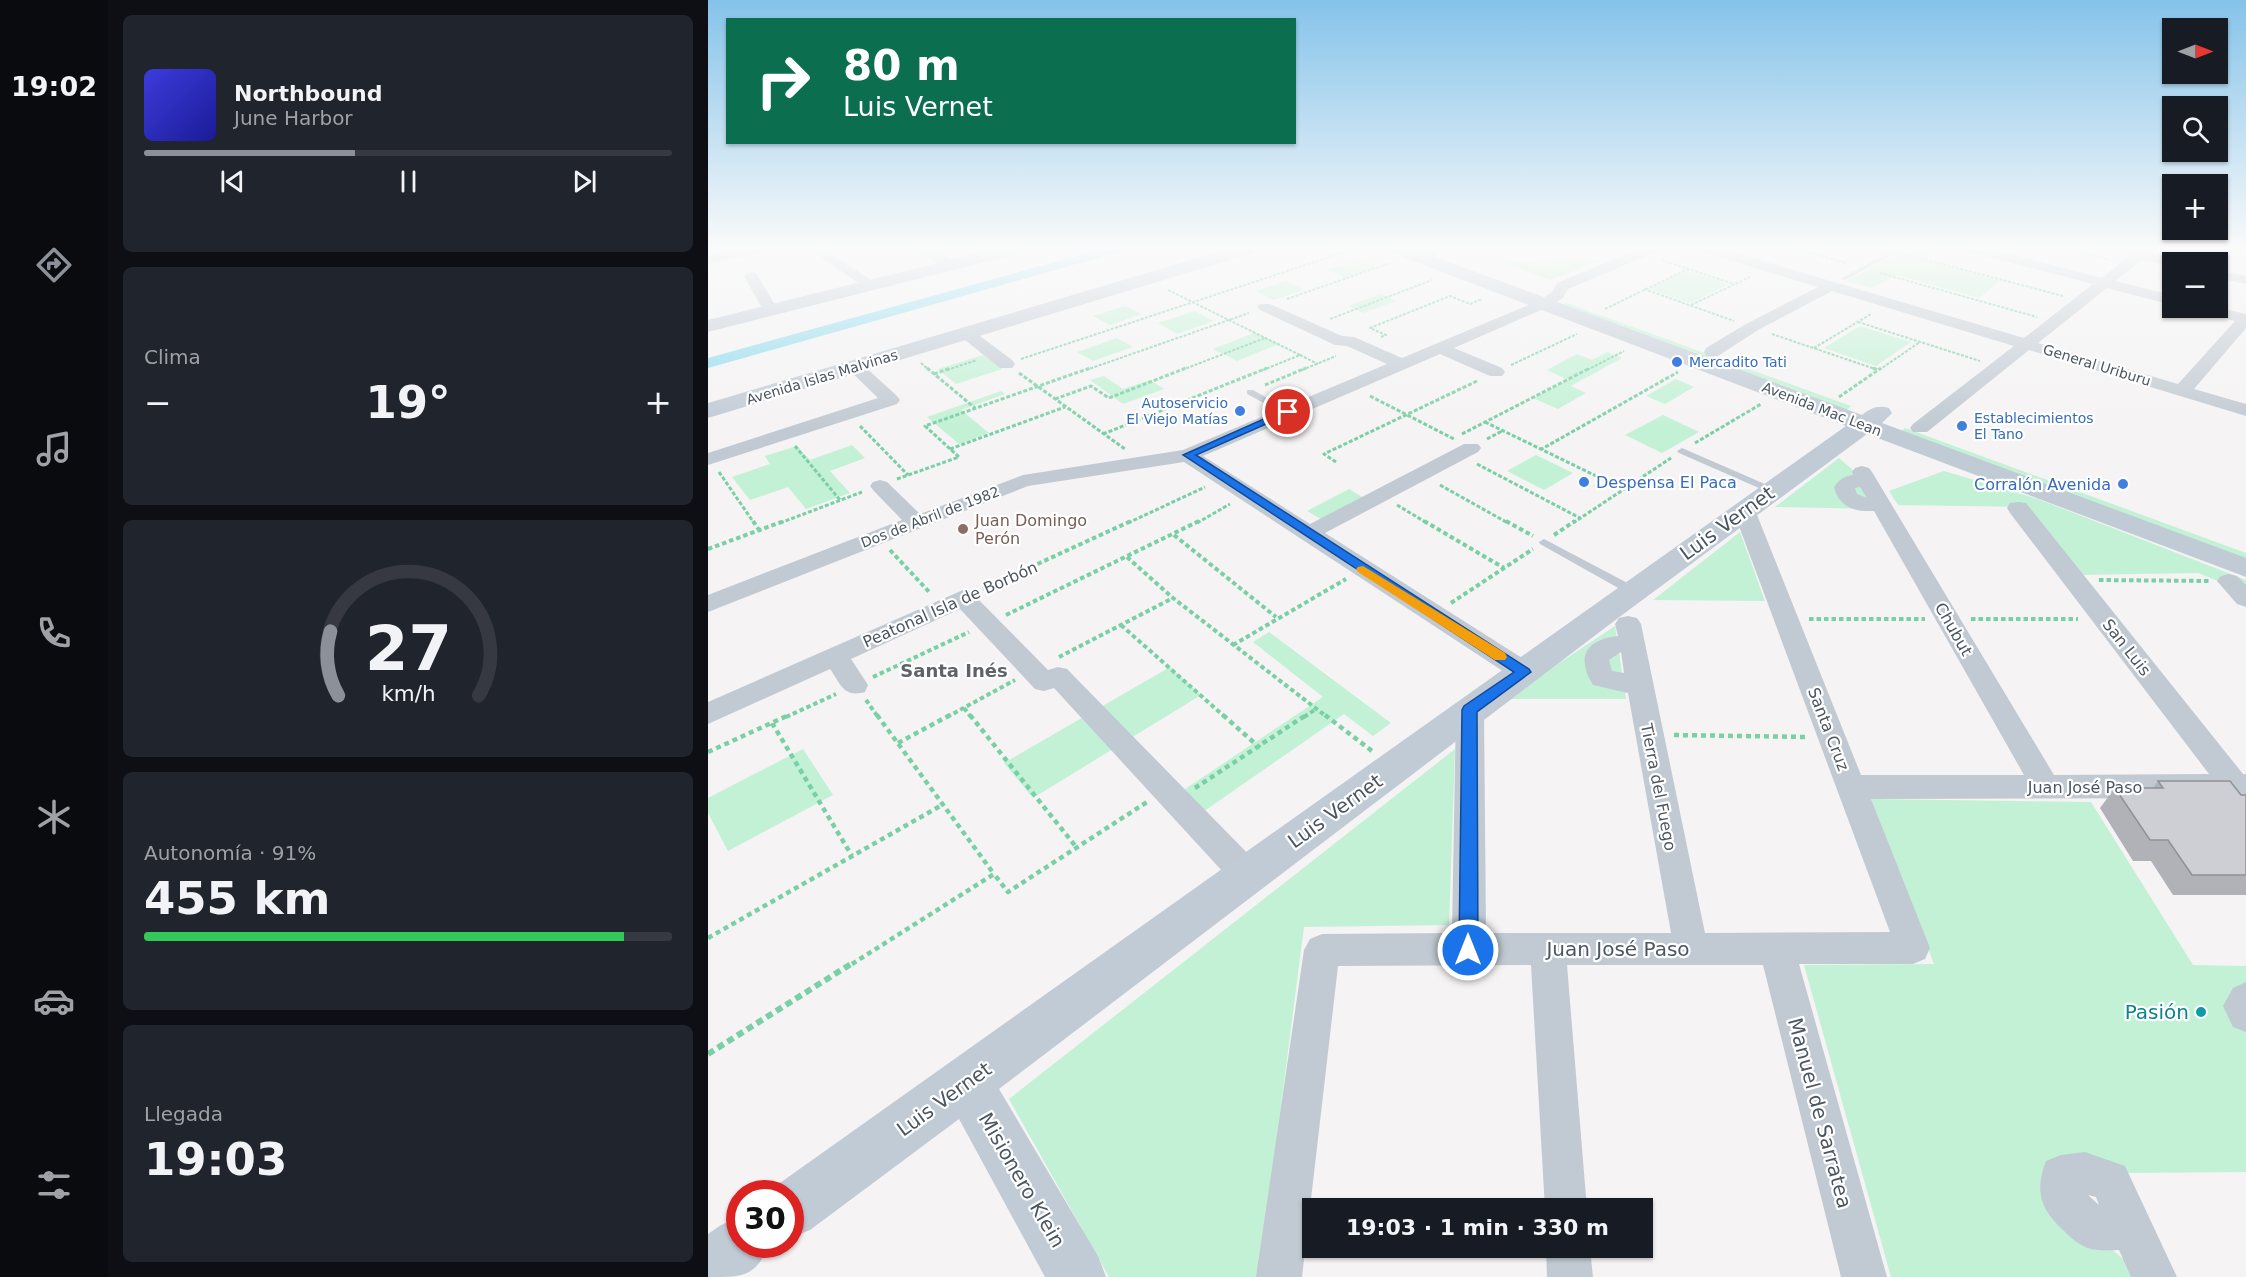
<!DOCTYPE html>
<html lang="es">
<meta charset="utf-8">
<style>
:root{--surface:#171b24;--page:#20242c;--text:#f1f3f6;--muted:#9ea1a6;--line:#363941;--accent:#8c9099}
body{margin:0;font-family:"DejaVu Sans",sans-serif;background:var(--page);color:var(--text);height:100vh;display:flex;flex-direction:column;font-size:22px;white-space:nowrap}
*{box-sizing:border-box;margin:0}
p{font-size:20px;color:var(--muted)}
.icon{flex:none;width:33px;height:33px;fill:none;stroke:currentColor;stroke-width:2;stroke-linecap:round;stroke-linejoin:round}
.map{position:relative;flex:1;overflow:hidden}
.sheet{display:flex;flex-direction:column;gap:15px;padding:15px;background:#0d0f14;width:600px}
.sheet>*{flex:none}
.hud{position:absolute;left:18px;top:18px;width:570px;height:126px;border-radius:0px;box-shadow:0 2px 4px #0004;background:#0b6e4f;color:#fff;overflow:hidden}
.needle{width:39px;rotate:90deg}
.fabs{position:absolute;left:1454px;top:18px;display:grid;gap:12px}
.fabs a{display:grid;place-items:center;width:66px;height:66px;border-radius:0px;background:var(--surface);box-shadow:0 2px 4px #0004;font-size:30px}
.speed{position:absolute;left:18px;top:1180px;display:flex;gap:12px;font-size:30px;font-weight:700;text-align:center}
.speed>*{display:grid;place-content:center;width:78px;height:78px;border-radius:50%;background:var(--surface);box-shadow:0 2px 4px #0004;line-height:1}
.speed .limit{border:9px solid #d22;background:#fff;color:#111}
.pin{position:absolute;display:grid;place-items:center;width:51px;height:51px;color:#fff;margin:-26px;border:3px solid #fff;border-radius:50%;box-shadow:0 2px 6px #0007}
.me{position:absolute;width:66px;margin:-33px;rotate:0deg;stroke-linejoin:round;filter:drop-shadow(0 0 4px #0008)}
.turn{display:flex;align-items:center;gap:21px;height:126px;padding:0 18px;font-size:27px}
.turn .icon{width:78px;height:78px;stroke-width:2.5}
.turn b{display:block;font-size:42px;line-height:51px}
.big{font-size:45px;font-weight:600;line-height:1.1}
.sheet .card{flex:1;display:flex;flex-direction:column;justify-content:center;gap:9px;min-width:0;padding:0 21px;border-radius:9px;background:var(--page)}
.sheet .dial{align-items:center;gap:0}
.dial svg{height:156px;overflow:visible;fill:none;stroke:var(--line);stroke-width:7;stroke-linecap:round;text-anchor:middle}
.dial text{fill:var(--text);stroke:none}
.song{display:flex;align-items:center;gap:18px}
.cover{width:72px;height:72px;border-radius:9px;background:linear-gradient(135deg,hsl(240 70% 55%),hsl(240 70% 35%))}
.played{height:6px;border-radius:3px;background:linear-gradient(90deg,var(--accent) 40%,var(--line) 40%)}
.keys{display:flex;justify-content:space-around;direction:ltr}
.heat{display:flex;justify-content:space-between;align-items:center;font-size:33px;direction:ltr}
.charge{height:9px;border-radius:4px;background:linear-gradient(90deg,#34c759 91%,var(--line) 0)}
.trip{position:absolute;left:594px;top:1198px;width:351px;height:60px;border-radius:0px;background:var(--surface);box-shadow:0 2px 4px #0004;font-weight:600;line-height:60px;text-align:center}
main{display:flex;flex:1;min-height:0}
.menu{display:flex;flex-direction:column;width:108px;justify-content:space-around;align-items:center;background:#090b0e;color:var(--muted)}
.menu .icon{width:42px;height:42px}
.menu .on{color:var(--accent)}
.menu b{font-size:27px;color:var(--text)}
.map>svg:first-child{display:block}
</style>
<main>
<nav class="menu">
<b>19:02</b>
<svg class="icon on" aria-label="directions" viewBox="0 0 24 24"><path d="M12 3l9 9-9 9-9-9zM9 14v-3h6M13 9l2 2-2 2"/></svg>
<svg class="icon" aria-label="music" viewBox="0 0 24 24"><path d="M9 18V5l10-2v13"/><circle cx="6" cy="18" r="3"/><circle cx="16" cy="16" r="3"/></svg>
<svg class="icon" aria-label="phone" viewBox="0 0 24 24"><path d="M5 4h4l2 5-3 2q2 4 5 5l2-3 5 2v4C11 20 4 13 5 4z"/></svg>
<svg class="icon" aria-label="climate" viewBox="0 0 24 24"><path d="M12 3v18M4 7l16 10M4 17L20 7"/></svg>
<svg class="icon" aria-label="car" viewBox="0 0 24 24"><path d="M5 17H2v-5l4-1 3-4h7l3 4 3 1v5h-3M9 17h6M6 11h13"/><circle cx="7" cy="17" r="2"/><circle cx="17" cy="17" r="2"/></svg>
<svg class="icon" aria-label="filters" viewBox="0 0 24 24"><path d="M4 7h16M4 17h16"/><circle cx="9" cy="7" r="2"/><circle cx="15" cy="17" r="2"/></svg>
</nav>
<section class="sheet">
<div class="card">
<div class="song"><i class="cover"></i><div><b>Northbound</b><p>June Harbor</p></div></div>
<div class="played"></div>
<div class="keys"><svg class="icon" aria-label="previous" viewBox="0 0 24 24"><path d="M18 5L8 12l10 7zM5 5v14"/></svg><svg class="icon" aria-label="pause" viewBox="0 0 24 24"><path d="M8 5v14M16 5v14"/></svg><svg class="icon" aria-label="next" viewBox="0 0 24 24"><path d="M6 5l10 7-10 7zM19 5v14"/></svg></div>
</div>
<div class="card"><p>Clima</p>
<div class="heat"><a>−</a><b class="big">19°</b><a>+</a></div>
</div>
<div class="card dial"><svg viewBox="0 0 100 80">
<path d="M14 69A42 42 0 1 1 86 69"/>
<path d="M14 69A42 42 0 0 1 10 36" stroke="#8c9099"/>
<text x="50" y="56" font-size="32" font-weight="700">27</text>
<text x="50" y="72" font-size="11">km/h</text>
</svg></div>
<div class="card"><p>Autonomía · 91%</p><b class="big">455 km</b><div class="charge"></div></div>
<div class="card"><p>Llegada</p><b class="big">19:03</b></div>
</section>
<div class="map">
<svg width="1538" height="1277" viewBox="0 0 1538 1277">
<rect width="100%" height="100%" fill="#f5f3f3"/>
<!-- green -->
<path fill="#c3f1d5" d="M 1198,249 L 1234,249 L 1216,260 L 1292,281 L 1271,298 L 1189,275 L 1164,288 L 1139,281 Z
M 652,259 L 670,266 L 636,278 L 619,270 Z
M 894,260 L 842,280 L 790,261 Z
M 980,271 L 1021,284 L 982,303 L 941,289 Z
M 579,281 L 596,290 L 565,300 L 548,291 Z
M 673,294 L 688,301 L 655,313 L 640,306 Z
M 859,303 L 1143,406 L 1137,412 L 853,305 Z
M 417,306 L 434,314 L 402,325 L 385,316 Z
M 487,311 L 506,321 L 469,334 L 450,323 Z
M 1152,326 L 1203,342 L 1168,366 L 1116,348 Z
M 546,333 L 571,344 L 529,361 L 505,349 Z
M 409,338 L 425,347 L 385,361 L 369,352 Z
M 899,352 L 914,358 L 863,386 L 878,393 L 850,409 L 825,398 L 860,380 L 839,370 L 869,354 L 884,360 Z
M 275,355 L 294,369 L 248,384 L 230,369 Z
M 396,376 L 415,389 L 442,380 L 456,389 L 415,404 L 382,380 Z
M 968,379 L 986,387 L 957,404 L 938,396 Z
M 293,391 L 297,394 L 253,410 L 281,433 L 251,444 L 219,417 Z
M 955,415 L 991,432 L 954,453 L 917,435 Z
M 1197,428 L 1538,553 L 1538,560 L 1193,432 Z
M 144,445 L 157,458 L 122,471 L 142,493 L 98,509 L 80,487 L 42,500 L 24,477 L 62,464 L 57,456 L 89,446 L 102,460 Z
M 828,455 L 865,473 L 836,490 L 799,471 Z
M 1131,458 L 1152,476 L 1168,509 L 1067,507 Z
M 1236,471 L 1330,499 L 1538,580 L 1538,592 L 1490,573 L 1371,575 L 1319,507 L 1190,505 L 1181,491 Z
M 641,489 L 659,500 L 618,522 L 599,511 Z
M 1032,532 L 1057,601 L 945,600 Z
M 907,626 L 918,699 L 797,699 Z
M 561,632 L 683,723 L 665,736 L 636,714 L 495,812 L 474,791 L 615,697 L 545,642 Z
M 462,667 L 493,695 L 325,798 L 296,763 Z
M 95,749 L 125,795 L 20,851 L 0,813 L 0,798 Z
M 747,749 L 741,925 L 596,927 L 551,1277 L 401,1277 L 301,1099 Z
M 1163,799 L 1383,802 L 1485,965 L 1538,966 L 1538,1172 L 1423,1173 L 1347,1167 L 1347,1201 L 1427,1269 L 1430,1277 L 1183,1277 L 1096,965 L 1226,964 Z"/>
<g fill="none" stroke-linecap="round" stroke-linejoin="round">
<!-- canal -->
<path fill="#90daee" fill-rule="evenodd" d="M 394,249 L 413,249 L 411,252 L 0,368 L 0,358 Z"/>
<!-- path-far4 -->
<path stroke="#7ad0a6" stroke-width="2" stroke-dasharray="3 1.5" stroke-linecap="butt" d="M 1087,249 L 1138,263
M 1357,249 L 1402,260
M 1200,255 L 1355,296
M 953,260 L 1026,284
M 1172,273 L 1329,317
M 936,289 L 1026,321
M 460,290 L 592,355 L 555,370
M 579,299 L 682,263
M 983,305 L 1042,277
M 897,309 L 980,269
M 622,319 L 724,280
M 1150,322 L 1272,361
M 1064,334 L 1170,370
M 673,337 L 678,335 L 662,328 L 742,296 L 762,304 L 774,299
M 1106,348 L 1163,314
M 592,355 L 610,364
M 313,359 L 646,249
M 213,363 L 221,370
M 803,365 L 869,334
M 239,370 L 269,360
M 378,370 L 541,313
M 474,370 L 557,338
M 594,370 L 628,356
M 879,370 L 916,351
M 1171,370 L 1212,342"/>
<!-- path-far3 -->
<path stroke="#7ad0a6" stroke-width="3" stroke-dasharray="4 2" stroke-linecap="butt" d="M 219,368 L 267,408
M 1165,368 L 1170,370
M 311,373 L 417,449
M 226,374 L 243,368
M 557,385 L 598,368
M 662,396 L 746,439
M 1131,397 L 1173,368
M 347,399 L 383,386 L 401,398 L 478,368
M 777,422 L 915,489
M 152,426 L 200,475
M 395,434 L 559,368
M 754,434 L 882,368
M 779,439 L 794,431
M 987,443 L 1053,404
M 87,446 L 132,500
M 242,449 L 357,407
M 832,450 L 970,372
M 628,462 L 616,454 L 769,381
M 769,464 L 872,518
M 11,472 L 46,523
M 189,479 L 251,457 L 217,426 L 382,368
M 732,485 L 800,523
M 689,505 L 719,523
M 72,523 L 154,492
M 420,523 L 497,487
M 489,523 L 522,504
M 865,523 L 963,458"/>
<!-- path-far2 -->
<path stroke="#7ad0a6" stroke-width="4" stroke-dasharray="4.5 3" stroke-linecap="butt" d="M 45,521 L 51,530
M 716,521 L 796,568
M 798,521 L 825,536
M 466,535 L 568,617
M 846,535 L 867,521
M 0,549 L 76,521
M 182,550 L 222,593
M 419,557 L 465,598 L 619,717
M 1391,580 L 1501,581
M 275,589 L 423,521
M 743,603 L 825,549
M 298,615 L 491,521
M 1101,619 L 1217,619
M 1263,619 L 1370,619
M 413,625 L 517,717
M 525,645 L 638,579
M 351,657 L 465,598
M 165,677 L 261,632
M 158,700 L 170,717
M 256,708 L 263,717
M 78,717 L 128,694
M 239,717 L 307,680
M 596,717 L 608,709"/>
<!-- path-far1 -->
<path stroke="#7ad0a6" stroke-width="4.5" stroke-dasharray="5 4" stroke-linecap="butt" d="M 169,715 L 286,874
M 262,715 L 369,848
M 515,715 L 552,748
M 617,715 L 664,751
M 64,723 L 144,856
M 966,735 L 1099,737
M 190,743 L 242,715
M 0,752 L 81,715
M 487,788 L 598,715
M 0,938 L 234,805
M 144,964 L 286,874 L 300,892 L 439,802"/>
<!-- path -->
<path stroke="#7ad0a6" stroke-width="6" stroke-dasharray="7 4.5" stroke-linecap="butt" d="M 0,1054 L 146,962"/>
<!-- lane -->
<path fill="#c1cad2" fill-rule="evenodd" d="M 1187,249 L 1195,249 L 1137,280 L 1132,279 Z
M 539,390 L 545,390 L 584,412 L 577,414 L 539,394 Z
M 974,448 L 1066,488 L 1068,490 L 1066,492 L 1060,492 L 971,453 L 969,451 Z
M 836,539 L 929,588 L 931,591 L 925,595 L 921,594 L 832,544 L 831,542 Z"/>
<!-- street -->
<path fill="#c1cad2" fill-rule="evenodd" d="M 31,249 L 57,249 L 55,252 L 0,264 L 0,256 Z
M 101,249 L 117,249 L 170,285 L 163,289 L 158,288 Z
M 208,249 L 225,249 L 253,264 L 246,268 L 230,264 Z
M 718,249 L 732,249 L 722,262 L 717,263 L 710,259 Z
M 931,249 L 950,249 L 948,252 L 860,289 L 855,298 L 840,307 L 746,348 L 794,368 L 797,372 L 794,376 L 782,376 L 732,354 L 495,456 L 602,524 L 756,444 L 770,444 L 773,448 L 770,452 L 617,533 L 825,665 L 829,672 L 825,679 L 816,681 L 807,679 L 476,462 L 320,486 L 0,612 L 0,595 L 194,520 L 165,490 L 162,486 L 165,482 L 172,480 L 179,482 L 212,514 L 315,475 L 475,450 L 679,364 L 639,346 L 627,345 L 552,310 L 549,307 L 552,304 L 562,304 L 634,336 L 646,337 L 694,358 L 830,301 L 844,292 L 849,283 Z
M 992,249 L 1014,249 L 1316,338 L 1385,284 L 1261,252 L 1259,249 L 1282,249 L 1394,278 L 1430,249 L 1446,249 L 1442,253 L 1469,260 L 1471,262 L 1464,262 L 1464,267 L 1434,260 L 1407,281 L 1464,295 L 1464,305 L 1399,288 L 1330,343 L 1470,384 L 1527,321 L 1488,311 L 1486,308 L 1509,307 L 1538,314 L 1538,328 L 1486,389 L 1538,404 L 1538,416 L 1321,350 L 1219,432 L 1205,432 L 1202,428 L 1205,424 L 1306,346 L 1124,291 L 1050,330 L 1010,356 L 998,356 L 996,352 L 998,348 L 1038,324 L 1110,287 L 994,252 Z
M 1509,270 L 1538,276 L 1538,284 L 1509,278 Z
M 43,272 L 48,273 L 67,305 L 64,308 L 59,310 L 54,308 L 36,276 Z
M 258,328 L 264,330 L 304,360 L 307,364 L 304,368 L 292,368 L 252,336 L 250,333 L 252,330 Z
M 147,362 L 153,363 L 189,396 L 192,400 L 189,404 L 0,465 L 0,453 L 170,398 L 138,367 L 141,363 Z
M 1154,466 L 1161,468 L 1164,472 L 1346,775 L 1501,774 L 1302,513 L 1299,508 L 1302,503 L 1310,502 L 1318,503 L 1535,774 L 1538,774 L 1538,798 L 1163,799 L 1222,948 L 1217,959 L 1205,964 L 1091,964 L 1179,1277 L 1133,1277 L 1055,965 L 859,965 L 879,1209 L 837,1209 L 823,965 L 630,966 L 594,1277 L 548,1277 L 596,950 L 602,939 L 614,934 L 744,933 L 748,710 L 752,703 L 762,700 L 772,703 L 776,710 L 778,933 L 963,933 L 920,693 L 885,685 C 868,657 877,640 910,636 L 907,624 L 911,618 L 920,616 L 929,618 L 933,624 L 997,933 L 1182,932 L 1025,510 L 1028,505 L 1036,504 L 1044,505 L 1047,510 L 1153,775 L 1316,775 L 1166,511 C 1146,512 1131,507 1126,487 C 1131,480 1136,476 1145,475 L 1144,472 L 1147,468 ZM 1152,487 L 1159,498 L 1149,494 L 1147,488 ZM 913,652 L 916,673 L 904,671 L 901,660 Z
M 1521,574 L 1529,576 L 1538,585 L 1538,607 L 1529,604 L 1509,581 L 1513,576 Z
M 255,590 L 264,593 L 340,670 L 350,667 L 359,669 L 551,865 L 555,875 L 551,885 L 539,889 L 527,885 L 346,688 L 336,691 L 327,689 L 252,609 L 143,659 L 160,685 L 157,692 C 135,698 133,684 122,669 L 0,724 L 0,702 Z
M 1538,982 L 1538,1032 L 1525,1027 L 1515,1006 L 1525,988 Z
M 1377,1152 L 1417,1166 L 1469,1277 L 1423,1277 L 1411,1250 C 1402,1250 1392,1251 1383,1249 C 1372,1246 1364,1239 1356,1231 C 1333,1210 1326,1191 1338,1161 L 1353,1155 ZM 1380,1195 L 1388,1197 L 1391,1205 Z
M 838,1248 L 882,1248 L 885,1277 L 839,1277 Z"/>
<!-- secondary -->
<path fill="#c1cbd6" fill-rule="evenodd" d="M 286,249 L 316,249 L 313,253 L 0,332 L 0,320 Z
M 520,249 L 548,249 L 545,253 L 0,418 L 0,403 Z
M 681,249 L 706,249 L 1154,415 C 1163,408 1169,405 1181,408 L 1184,413 L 1174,423 L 1538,558 L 1538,577 L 1159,434 L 910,618 L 291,1089 L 390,1256 L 398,1277 L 337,1277 L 251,1119 L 102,1230 L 82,1238 L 82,1194 L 61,1194 L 62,1190 L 1138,426 L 684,253 Z
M 32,1217 L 32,1245 L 62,1245 C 46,1277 37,1277 0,1277 L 0,1234 L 13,1225 Z"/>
</g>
<!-- wall -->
<path fill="#b0b2b7" d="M 1450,781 L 1533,795 L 1538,795 L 1538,895 L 1465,895 L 1443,861 L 1425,861 L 1392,808 L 1407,788 L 1445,788 Z"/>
<!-- building -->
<path fill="#cdcfd5" stroke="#909195" stroke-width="1.5" d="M 1450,781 L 1522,781 L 1533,795 L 1538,795 L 1538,875 L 1484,875 L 1460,840 L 1442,840 L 1407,788 L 1455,788 Z"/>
<!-- sky -->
<linearGradient id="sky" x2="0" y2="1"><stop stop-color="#85c3ea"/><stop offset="0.58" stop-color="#fafafa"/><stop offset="1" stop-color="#fafafa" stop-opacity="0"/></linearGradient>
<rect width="1538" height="428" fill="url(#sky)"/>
<!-- route -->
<path fill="#1a73e8" stroke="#114b97" stroke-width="1.5" d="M 576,410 L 585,412 L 488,455 L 821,669 L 823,672 L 769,712 L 770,950 L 767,956 L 760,959 L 754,956 L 751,950 L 754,710 L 756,706 L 806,672 L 475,455 Z"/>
<!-- slow -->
<path fill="#f59e0b" d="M 655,566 L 797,653 L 799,657 L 797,660 L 787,660 L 650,572 L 648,569 L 650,567 Z"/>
<!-- markers -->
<g fill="#3f7fe0" stroke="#fff" stroke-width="2">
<circle cx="969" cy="362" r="6"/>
<circle cx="532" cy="411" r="6"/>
<circle cx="1254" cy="426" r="6"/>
<circle cx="876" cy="482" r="6"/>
<circle cx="1415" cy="484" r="6"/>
</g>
<circle fill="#8d6e63" stroke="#fff" stroke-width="2" cx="255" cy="529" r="6"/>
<circle fill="#0f9aa8" stroke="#fff" stroke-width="2" cx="1493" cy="1012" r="6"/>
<g text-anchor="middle" stroke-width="4.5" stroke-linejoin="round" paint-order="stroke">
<!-- far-shop labels -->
<g font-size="14" fill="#366cbe" stroke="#fff" text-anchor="start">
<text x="981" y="367">Mercadito Tati</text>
<text x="520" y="408" text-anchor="end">Autoservicio<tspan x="520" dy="16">El Viejo Matías</tspan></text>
<text x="1266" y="423">Establecimientos<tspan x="1266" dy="16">El Tano</tspan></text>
</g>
<!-- far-street labels -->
<g font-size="14" fill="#4a5661" stroke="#fff">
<text transform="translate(1389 365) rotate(17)" y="5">General Uriburu</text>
<text transform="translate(114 377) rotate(-17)" y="5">Avenida Islas Malvinas</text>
<text transform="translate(1114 409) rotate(21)" y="5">Avenida Mac Lean</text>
<text transform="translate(222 517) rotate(-21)" y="5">Dos de Abril de 1982</text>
</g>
<!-- shop labels -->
<g font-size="16" fill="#366cbe" stroke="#fff" text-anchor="start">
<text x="888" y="488">Despensa El Paca</text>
<text x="1403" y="490" text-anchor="end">Corralón Avenida</text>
</g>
<!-- education labels -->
<g font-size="16" fill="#785e54" stroke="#fff" text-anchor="start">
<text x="267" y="526">Juan Domingo<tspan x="267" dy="18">Perón</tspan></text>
</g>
<!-- street labels -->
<g font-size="16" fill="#4a5661" stroke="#fff">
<text transform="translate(242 604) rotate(-24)" y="6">Peatonal Isla de Borbón</text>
<text transform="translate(1246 629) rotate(60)" y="6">Chubut</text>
<text transform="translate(1419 647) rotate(52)" y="6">San Luis</text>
<text transform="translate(1121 729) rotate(69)" y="6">Santa Cruz</text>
<text transform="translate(951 787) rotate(79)" y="6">Tierra del Fuego</text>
<text x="1377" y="793">Juan José Paso</text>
</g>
<!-- neighbourhood labels -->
<g font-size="18" font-weight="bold" fill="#5f6368" stroke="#fff">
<text x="246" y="677">Santa Inés</text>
</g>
<!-- near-street labels -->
<g font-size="20" fill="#4a5661" stroke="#fff">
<text transform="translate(1019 523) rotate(-36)" y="7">Luis Vernet</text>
<text transform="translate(627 811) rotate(-36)" y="7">Luis Vernet</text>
<text x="910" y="956">Juan José Paso</text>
<text transform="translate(236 1099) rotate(-36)" y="7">Luis Vernet</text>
<text transform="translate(1112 1113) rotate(75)" y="7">Manuel de Sarratea</text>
<text transform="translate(314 1180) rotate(60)" y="7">Misionero Klein</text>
</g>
<!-- near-culture labels -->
<g font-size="20" fill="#0d838f" stroke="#fff" text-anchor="end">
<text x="1481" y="1019">Pasión</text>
</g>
</g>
</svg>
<div class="fabs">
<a><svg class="needle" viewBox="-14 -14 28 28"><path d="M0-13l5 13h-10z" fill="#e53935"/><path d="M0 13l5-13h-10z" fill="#9ea1a6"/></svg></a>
<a><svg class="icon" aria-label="search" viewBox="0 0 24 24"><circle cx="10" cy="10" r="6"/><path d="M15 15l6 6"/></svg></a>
<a>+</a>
<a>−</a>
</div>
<div class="speed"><div class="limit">30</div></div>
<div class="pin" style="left:580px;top:412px;background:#d93025"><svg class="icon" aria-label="arrive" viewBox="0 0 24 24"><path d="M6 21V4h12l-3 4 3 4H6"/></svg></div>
<svg class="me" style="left:760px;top:950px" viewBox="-20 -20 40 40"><circle r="17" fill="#1a73e8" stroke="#fff" stroke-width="3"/><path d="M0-11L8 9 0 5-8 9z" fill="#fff"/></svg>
<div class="trip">19:03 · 1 min · 330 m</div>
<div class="hud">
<div class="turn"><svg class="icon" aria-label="right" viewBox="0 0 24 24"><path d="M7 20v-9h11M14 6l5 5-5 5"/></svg><div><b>80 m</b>Luis Vernet</div></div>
</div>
</div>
</main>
